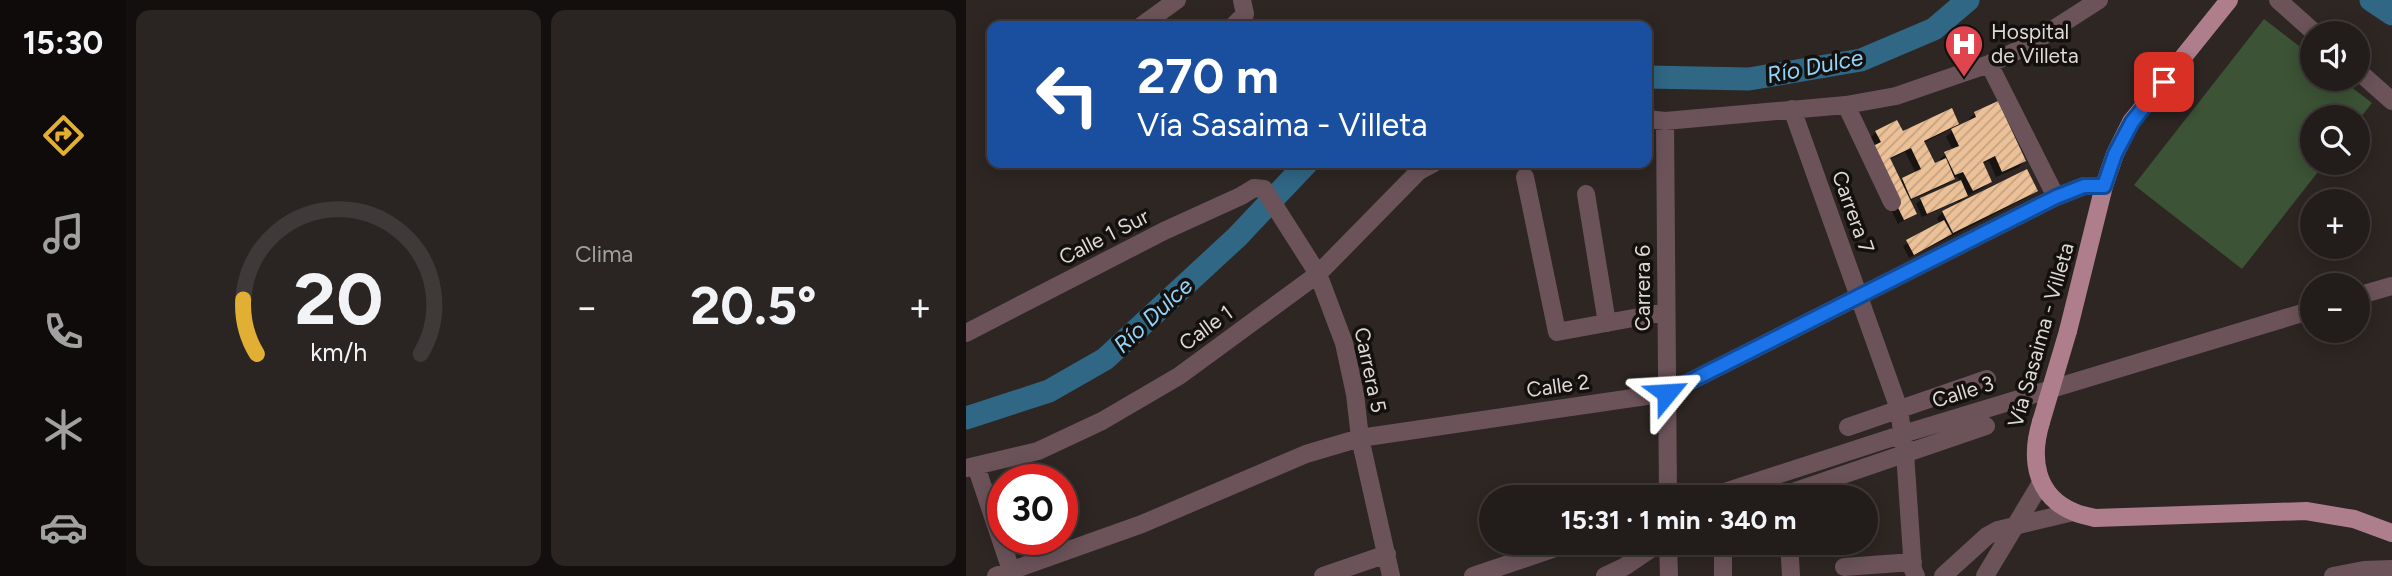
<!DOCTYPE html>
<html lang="es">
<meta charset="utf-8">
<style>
:root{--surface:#221c1a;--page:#2a2523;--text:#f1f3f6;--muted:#a2a1a2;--line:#3f3a39;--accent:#e1af34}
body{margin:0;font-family:Figtree,sans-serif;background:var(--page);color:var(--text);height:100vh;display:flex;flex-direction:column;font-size:26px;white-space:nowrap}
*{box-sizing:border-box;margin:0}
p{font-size:23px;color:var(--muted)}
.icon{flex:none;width:38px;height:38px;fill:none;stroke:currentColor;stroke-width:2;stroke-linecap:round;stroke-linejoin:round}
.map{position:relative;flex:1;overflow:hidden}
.panel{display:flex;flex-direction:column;gap:10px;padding:10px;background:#130f0e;width:840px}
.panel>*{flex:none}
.banner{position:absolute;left:21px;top:21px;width:665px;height:147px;border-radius:14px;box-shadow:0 4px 18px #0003,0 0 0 2px var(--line);background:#1a4fa0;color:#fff;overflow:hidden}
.tools{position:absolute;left:1334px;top:21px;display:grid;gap:14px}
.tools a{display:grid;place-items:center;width:70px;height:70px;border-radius:50%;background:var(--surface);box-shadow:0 4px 18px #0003,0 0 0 2px var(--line);font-size:35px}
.speed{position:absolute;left:21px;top:464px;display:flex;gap:14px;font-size:35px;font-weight:700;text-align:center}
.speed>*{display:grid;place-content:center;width:91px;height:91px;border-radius:50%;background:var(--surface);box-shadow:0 4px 18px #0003,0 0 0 2px var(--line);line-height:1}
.speed .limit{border:10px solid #d22;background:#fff;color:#111}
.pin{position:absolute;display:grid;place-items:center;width:60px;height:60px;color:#fff;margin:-30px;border-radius:14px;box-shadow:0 4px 10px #0006}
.me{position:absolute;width:77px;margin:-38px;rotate:63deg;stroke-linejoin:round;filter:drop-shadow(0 0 5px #0008)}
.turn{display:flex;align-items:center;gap:24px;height:147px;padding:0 35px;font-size:32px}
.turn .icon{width:91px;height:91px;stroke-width:2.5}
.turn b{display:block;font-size:49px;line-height:60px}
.big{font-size:52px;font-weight:700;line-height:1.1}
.panel .card{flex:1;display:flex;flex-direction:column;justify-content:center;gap:10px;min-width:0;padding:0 24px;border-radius:14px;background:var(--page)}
.panel .dial{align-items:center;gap:0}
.dial svg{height:182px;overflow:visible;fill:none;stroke:var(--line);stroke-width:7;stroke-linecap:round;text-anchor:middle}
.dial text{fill:var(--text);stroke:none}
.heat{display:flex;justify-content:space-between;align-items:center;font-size:38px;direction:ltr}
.panel .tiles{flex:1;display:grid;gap:10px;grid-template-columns:repeat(2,1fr)}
.trip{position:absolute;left:513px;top:485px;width:399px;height:70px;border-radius:35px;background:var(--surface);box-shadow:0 4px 18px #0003,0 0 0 2px var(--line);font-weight:700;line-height:70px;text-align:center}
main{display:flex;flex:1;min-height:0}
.tabs{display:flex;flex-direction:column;width:126px;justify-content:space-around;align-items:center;background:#0e0b0a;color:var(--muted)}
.tabs .icon{width:49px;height:49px}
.tabs .on{color:var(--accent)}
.tabs b{font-size:32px;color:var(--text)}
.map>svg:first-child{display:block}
</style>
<main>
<nav class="tabs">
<b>15:30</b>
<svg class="icon on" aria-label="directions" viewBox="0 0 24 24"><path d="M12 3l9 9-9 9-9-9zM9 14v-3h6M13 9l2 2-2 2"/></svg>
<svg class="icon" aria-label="music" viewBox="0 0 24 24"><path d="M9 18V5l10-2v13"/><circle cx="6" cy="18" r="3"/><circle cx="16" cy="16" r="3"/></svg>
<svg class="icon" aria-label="phone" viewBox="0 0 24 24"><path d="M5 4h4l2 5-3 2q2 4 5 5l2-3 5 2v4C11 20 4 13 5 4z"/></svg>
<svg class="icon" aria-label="climate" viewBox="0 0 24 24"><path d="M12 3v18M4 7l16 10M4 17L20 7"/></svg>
<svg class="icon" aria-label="car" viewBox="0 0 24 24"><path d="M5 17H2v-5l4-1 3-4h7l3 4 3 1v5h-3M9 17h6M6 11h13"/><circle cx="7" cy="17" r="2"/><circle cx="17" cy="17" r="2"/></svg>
</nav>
<section class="panel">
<div class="tiles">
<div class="card dial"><svg viewBox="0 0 100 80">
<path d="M14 69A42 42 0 1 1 86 69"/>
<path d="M14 69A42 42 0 0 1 8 45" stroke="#e1af34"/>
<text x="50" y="56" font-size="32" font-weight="700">20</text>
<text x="50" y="72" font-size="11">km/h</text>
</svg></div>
<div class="card"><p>Clima</p>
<div class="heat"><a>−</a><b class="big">20.5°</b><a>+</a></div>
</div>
</div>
</section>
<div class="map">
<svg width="1426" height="576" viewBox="0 0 1426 576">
<defs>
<pattern id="building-hatch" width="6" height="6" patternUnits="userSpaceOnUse" patternTransform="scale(1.75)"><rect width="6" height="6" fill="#edc197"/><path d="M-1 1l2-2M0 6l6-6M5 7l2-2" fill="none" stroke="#c2a181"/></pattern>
</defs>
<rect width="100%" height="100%" fill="#2d2623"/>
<!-- pitch -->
<path fill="#3c5335" d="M 1298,19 L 1346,56 L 1346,79 L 1375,79 L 1406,103 L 1391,122 L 1391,117 L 1346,117 L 1346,163 L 1359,163 L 1276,269 L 1168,185 Z"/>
<!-- shadow -->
<path fill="#0007" fill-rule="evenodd" d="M 1009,114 L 1058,161 L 1053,167 L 1030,177 L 1023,161 L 1016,164 L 1024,181 L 1019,187 L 999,197 L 992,203 L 992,201 L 956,217 L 950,204 L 955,200 L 994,182 L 991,176 L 987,178 L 983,183 L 943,201 L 949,213 L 932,224 L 899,155 L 904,138 L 910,132 L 936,133 L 991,123 L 985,129 L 957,143 L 960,169 L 975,162 L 974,159 L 980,154 L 987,150 L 980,137 L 986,131 L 1004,122 L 1003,119 ZM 939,152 L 950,173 L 934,182 L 923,160 Z
M 1069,190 L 1064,196 L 943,258 L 937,246 L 974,224 L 971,218 L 977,212 Z"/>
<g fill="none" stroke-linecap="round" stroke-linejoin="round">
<!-- river -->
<path stroke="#2f6784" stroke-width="23" d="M 1405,0 L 1426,14
M 681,77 L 783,79 L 895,60 L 968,29 L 1002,0
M 0,418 L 83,391 L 139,359 L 271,237 L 341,163"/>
</g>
<!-- building -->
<path fill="url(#building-hatch)" d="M 1032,101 L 1060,161 L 1036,172 L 1029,156 L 1017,162 L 1026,182 L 1007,191 L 997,172 L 989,175 L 978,152 L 993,146 L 985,129 L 1010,117 L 1008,112 Z
M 986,108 L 993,124 L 958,141 L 969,163 L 980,158 L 989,179 L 945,199 L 936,178 L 955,169 L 945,148 L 924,158 L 951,214 L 938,220 L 903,148 L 915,142 L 909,131 L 931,120 L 937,131 Z
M 1061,169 L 1072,191 L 987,233 L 976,211 Z
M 995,180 L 1002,196 L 961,214 L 954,198 Z
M 978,220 L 986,234 L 948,255 L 940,240 Z"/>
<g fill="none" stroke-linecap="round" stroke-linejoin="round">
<!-- minor -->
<path stroke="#6c535a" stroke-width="18" d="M 1312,0 L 1349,33
M 175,26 L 211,0
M 267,26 L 279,14 L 276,0
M 1023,64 L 1090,197
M 1391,70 L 1426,101
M 880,105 L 926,202
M 826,109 L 933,409 L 939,453 L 947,570 L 950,576
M 681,119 L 699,121 L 880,105 L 930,96 L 1023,64 L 1063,45 L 1133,0
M 699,121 L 702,497
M 559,177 L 591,332 L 700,312
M 620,194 L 641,323
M 1391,296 L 1426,286
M 0,333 L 198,231 L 275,196 L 288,188 L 298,189 L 352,274 L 378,343 L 389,394 L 394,438 L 425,576
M 882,427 L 1021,379
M 10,466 L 47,576
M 0,468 L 72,451 L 136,421 L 213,376 L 352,274 L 453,171 L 468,163
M 743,497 L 937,434 L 1346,310
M 812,497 L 1020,426
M 702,542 L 703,576
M 823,542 L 825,576
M 878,567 L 947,562
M 30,576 L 176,524 L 340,454 L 394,438 L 701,393 L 1090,197 L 1118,186 L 1138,186
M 357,576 L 421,554
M 507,576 L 607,542
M 639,576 L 658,567 L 695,542
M 757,576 L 757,542
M 977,576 L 1021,536 L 1032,530 L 1107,512
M 1019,576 L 1075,483
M 1367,576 L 1398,570 L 1426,569"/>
<!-- major -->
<path stroke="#af7e8c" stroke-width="18" d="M 1102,331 L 1138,186 L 1149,154 L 1165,122 L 1263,0
M 1075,422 C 1064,458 1069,496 1108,512 C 1114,515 1122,516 1129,518 L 1340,511 L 1388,519 L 1426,533"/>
<!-- major-bridge -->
<path stroke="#af7e8c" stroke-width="18" d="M 1075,422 L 1102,331"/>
</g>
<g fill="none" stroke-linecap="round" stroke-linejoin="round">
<!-- route casing -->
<g stroke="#114b97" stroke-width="18">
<path id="route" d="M 701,393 L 1090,197 L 1118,186 L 1138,186 L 1149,154 L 1166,122 L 1198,82"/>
</g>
<!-- route -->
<use href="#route" stroke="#1a73e8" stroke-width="12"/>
</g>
<!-- icons -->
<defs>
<g id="hospital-pin" transform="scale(2.0125)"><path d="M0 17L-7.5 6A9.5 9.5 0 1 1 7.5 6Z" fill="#e0444e" stroke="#13100e"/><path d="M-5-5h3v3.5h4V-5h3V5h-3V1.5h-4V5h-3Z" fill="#fff"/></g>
</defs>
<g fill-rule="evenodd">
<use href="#hospital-pin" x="998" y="44"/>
</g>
<g text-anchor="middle" stroke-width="7" stroke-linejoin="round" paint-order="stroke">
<!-- poi labels -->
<g font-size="21" fill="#ded9d7" stroke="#13100e" text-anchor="start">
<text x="1025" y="39">Hospital<tspan x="1025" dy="24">de Villeta</tspan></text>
</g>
<!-- street labels -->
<g font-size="21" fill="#ded9d7" stroke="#13100e">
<text transform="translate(887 212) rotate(70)" y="7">Carrera 7</text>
<text transform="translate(138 237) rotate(-27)" y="7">Calle 1 Sur</text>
<text transform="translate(677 288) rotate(-90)" y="7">Carrera 6</text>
<text transform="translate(240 328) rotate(-36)" y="7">Calle 1</text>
<text transform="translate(1075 335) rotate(-74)" y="7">Vía Sasaima - Villeta</text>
<text transform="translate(404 370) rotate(78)" y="7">Carrera 5</text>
<text transform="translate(592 386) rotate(-8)" y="7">Calle 2</text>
<text transform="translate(997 392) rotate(-17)" y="7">Calle 3</text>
</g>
<!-- water labels -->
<g font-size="23" font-style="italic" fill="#92d4f9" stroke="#13100e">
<text transform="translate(849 66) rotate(-11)" y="8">Río Dulce</text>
<text transform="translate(187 315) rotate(-43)" y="8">Río Dulce</text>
</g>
</g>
</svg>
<div class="tools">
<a><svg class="icon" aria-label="sound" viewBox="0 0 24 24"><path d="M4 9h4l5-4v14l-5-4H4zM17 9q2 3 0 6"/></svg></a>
<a><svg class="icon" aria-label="search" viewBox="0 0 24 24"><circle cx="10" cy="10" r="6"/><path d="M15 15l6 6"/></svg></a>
<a>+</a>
<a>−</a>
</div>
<div class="speed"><div class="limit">30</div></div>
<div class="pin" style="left:1198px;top:82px;background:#d93025"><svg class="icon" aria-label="arrive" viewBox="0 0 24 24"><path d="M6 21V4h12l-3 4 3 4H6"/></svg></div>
<svg class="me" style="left:701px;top:393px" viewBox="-20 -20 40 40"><path d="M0-17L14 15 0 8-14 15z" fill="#1a73e8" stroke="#fff" stroke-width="4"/></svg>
<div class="trip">15:31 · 1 min · 340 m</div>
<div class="banner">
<div class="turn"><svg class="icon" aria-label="left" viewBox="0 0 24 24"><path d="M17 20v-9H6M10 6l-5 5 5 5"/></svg><div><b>270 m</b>Vía Sasaima - Villeta</div></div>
</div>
</div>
</main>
